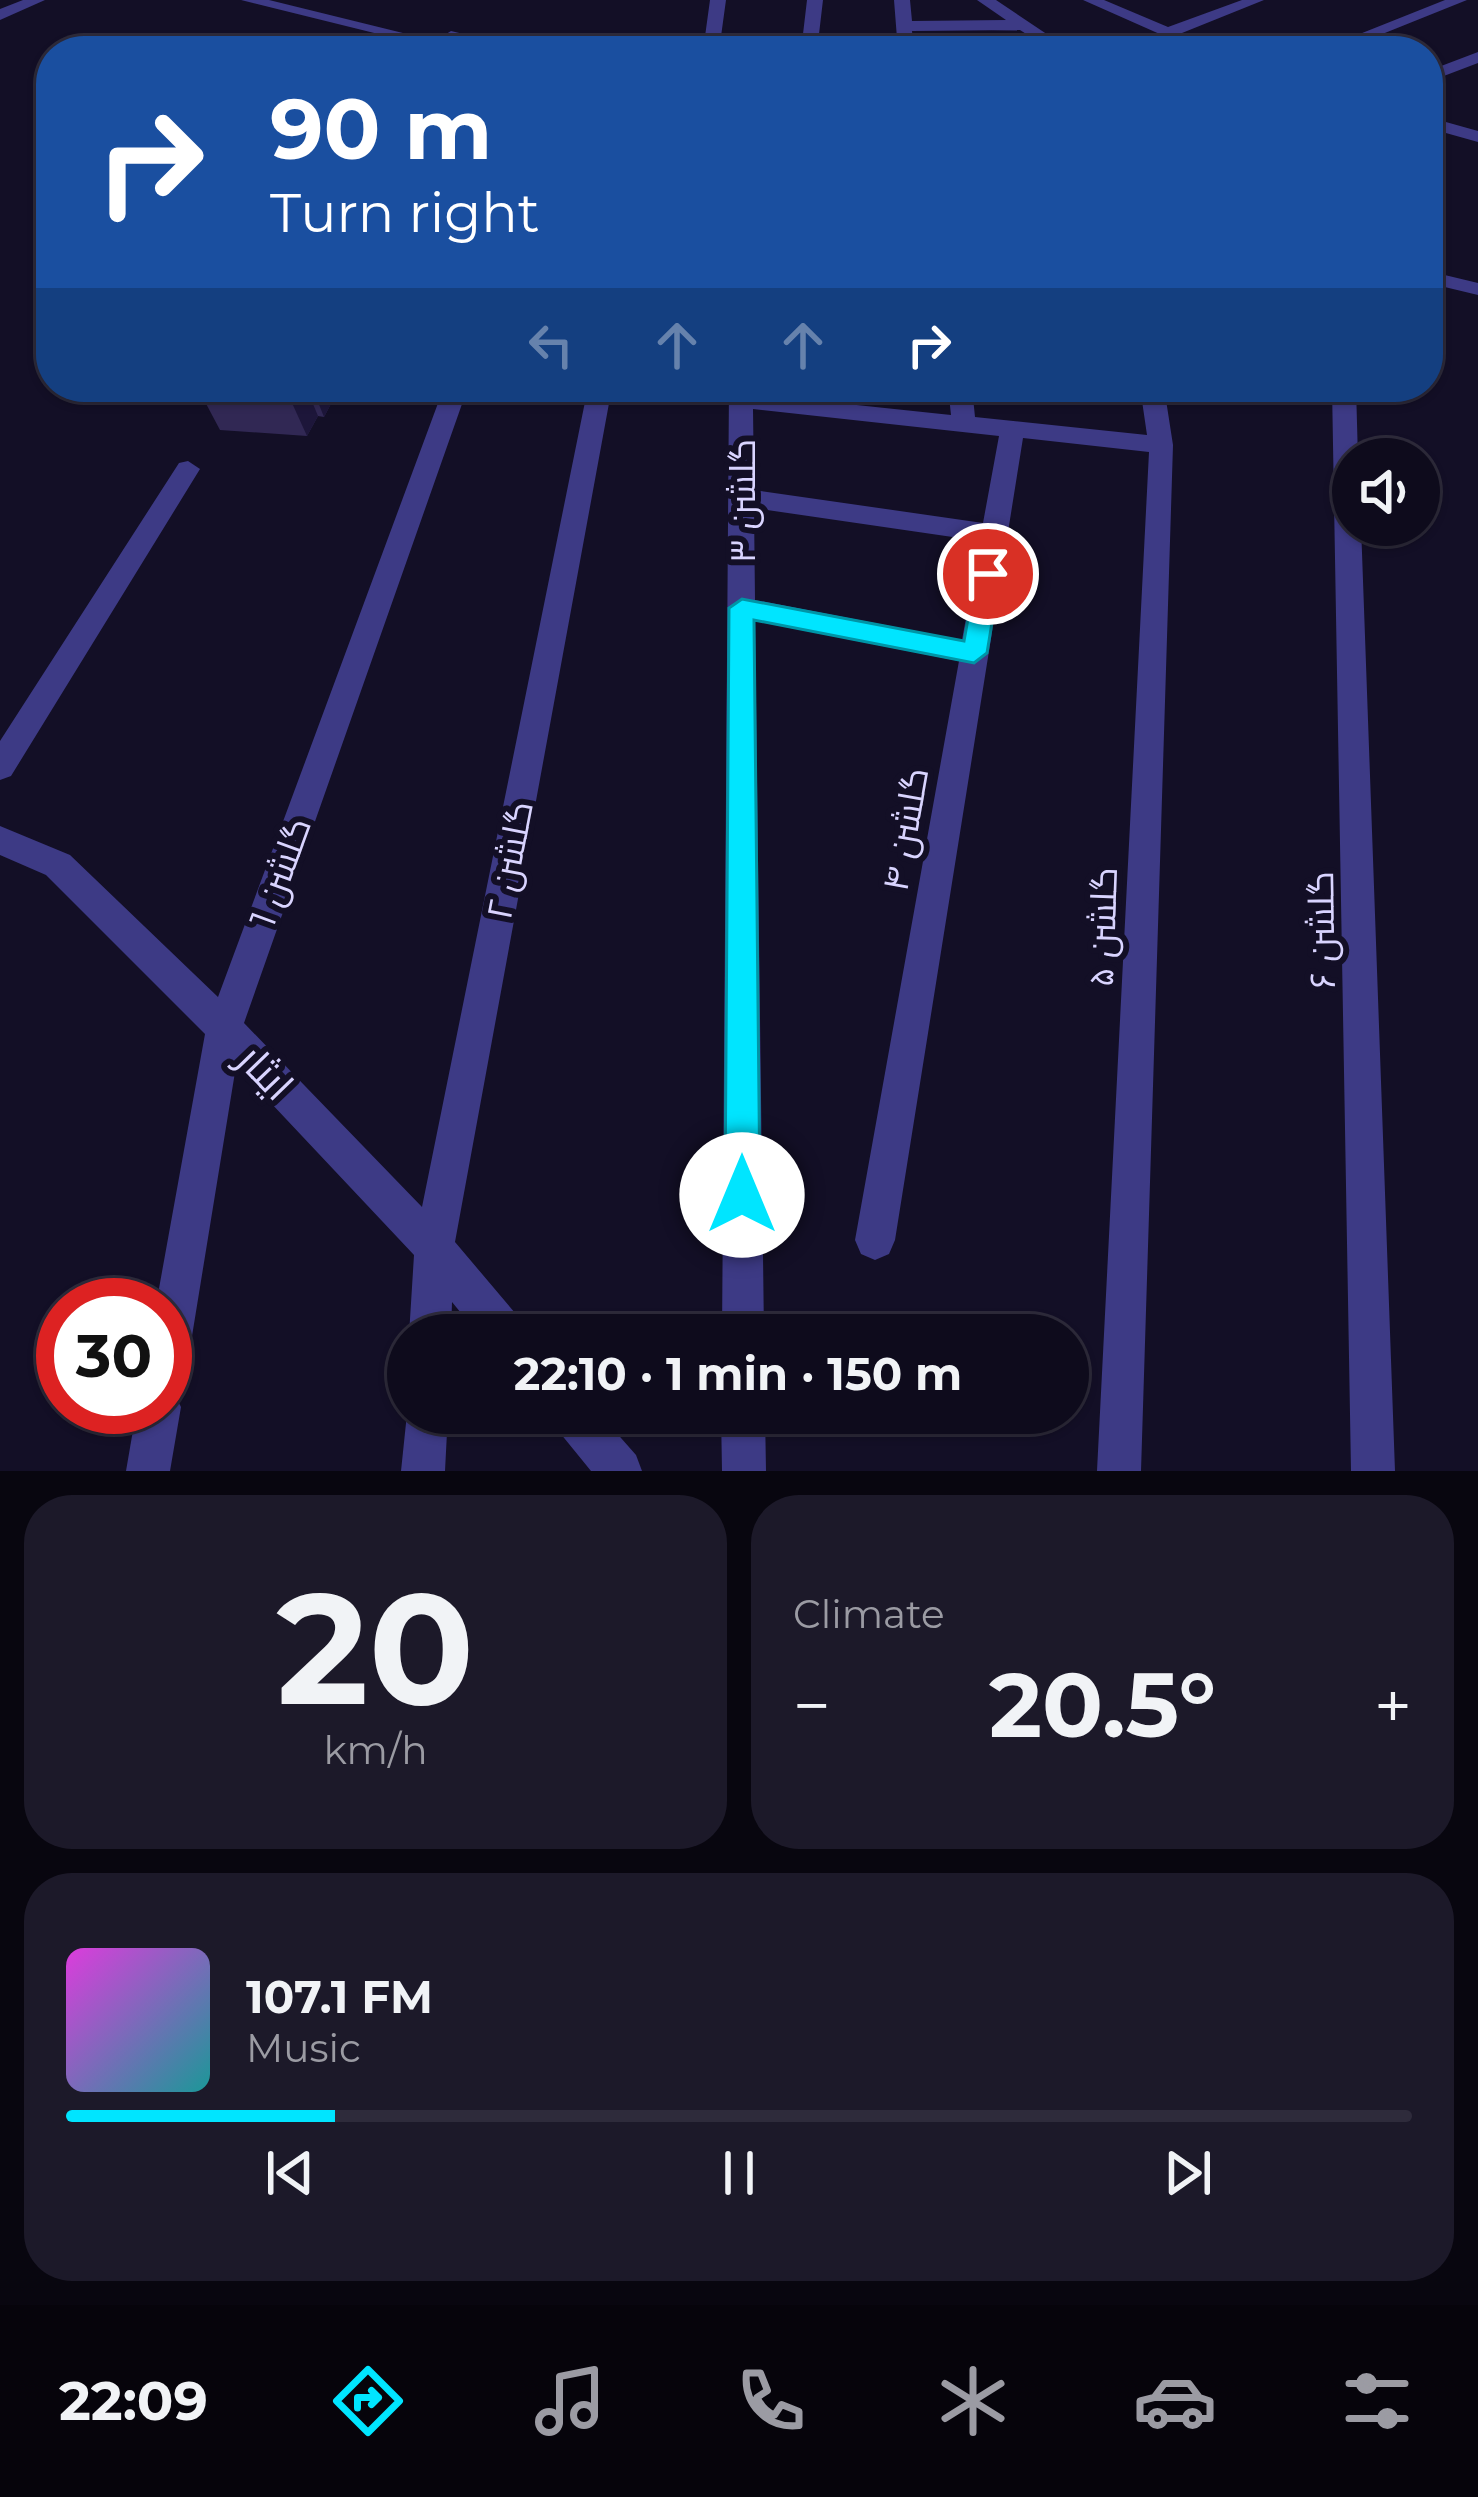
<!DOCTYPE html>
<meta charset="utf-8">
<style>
:root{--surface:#0e0b1c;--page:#1c1929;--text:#f1f3f6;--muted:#9b9ba3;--line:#2e2b3b;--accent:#00e5ff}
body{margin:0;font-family:Montserrat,Cairo,sans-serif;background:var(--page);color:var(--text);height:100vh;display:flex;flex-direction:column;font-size:45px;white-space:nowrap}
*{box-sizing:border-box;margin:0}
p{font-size:39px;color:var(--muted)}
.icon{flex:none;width:66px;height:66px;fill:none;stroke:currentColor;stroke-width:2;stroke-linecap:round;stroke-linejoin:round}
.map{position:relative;height:1471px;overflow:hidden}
.panel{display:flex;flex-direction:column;gap:24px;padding:24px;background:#08060f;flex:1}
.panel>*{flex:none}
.hud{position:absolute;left:36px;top:36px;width:1407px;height:366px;border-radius:48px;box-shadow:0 3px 9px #0004,0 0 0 3px var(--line);background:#1a4fa0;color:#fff;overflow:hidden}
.tools{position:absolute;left:1332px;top:438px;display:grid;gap:24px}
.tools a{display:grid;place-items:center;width:108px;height:108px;border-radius:50%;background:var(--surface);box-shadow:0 3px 9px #0004,0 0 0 3px var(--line);font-size:60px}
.speed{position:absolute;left:36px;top:1278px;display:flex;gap:24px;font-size:60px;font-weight:700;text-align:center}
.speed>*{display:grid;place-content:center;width:156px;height:156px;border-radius:50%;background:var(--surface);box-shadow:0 3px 9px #0004,0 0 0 3px var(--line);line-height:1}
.speed .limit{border:18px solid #d22;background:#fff;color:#111}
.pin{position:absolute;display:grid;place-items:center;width:102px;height:102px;color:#fff;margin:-51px;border:6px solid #fff;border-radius:50%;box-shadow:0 3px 12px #0007}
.me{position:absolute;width:132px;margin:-66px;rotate:0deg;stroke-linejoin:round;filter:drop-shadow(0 0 9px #0008)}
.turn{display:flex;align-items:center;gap:42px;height:252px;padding:0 36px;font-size:54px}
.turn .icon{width:156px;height:156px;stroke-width:2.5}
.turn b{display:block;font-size:84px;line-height:102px}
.lanes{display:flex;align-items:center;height:114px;padding:0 36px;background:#0003;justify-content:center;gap:60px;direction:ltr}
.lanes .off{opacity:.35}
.big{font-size:90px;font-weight:700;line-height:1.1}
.panel .card{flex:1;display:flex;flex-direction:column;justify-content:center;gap:18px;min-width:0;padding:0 42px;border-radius:48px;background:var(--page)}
.panel .dial{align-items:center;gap:0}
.dial b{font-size:156px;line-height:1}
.song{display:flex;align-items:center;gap:36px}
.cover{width:144px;height:144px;border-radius:18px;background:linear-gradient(135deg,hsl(300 70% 55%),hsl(180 70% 35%))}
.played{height:12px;border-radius:6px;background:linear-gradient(90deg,var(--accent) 20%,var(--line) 20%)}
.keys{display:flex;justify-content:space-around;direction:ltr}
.heat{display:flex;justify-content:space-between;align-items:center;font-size:66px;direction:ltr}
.panel .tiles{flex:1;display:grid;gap:24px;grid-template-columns:1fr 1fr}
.card:last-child{grid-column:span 2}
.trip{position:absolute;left:387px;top:1314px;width:702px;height:120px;border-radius:60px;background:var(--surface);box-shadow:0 3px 9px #0004,0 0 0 3px var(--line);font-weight:700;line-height:120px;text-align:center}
.tab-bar{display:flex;height:192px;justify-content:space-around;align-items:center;background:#06040b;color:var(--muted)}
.tab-bar .icon{width:84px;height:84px}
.tab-bar .active{color:var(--accent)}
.tab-bar b{font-size:54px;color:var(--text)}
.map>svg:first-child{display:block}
</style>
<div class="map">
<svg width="1478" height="1471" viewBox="0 0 1478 1471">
<rect width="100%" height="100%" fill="#130f26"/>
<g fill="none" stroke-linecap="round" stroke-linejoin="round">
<!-- minor -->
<path fill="#3d3a85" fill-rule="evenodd" d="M 23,0 L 45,0 L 0,20 L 0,9 Z
M 710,0 L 726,0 L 719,51 L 703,51 Z
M 807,0 L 823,0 L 817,51 L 801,51 Z
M 894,0 L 910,0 L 912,21 L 1006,20 L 977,0 L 996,0 L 1072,51 L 1053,51 L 1020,30 L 912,31 L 914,51 L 898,51 Z
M 1083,0 L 1104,0 L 1168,27 L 1242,0 L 1264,0 L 1182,33 L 1220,51 L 1198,51 Z
M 1445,0 L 1467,0 L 1340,51 L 1317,51 Z
M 1478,52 L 1478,63 L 1428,82 L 1428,71 Z
M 1428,117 L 1478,131 L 1478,142 L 1428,128 Z
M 444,387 L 468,387 L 244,1023 L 422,1207 L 588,387 L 612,387 L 455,1242 L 521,1320 L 527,1335 L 479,1335 L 452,1302 L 451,1335 L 409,1335 L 414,1255 L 236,1066 L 186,1373 L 180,1388 L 173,1391 L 181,1407 L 170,1471 L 126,1471 L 137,1407 L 165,1407 L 165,1305 L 156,1305 L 205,1034 L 46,875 L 0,855 L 0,826 L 70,855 L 218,997 Z
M 729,387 L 753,387 L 753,394 L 951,415 L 948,387 L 972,387 L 975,417 L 1147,435 L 1140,387 L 1164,387 L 1173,445 L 1141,1471 L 1097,1471 L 1149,452 L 1023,438 L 895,1240 L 889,1254 L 875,1260 L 861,1254 L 855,1240 L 959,661 L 755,621 L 764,1335 L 722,1335 ZM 753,409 L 999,436 L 983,523 L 754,490 ZM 754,508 L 980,541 L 962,640 L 755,600 Z
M 1332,387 L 1356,387 L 1358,459 L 1353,459 L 1353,525 L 1361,525 L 1395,1471 L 1351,1471 Z
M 188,461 L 200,469 L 11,776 L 0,780 L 0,741 L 179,463 Z
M 408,1404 L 408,1413 L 448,1413 L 445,1471 L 401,1471 Z
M 549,1413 L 599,1413 L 636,1455 L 642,1471 L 591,1471 L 556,1428 Z
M 721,1413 L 765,1413 L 766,1471 L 722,1471 Z"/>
<!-- tertiary -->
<path fill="#3d3a85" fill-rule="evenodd" d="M 241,0 L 269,0 L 476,51 L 447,51 Z
M 451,31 L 521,48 L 523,51 L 494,51 L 445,39 L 443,36 Z
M 1428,271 L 1478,283 L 1478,295 L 1428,283 Z"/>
</g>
<!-- wall -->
<path fill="#312854" d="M 210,387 L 332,387 L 329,392 L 333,400 L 324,417 L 318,416 L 307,436 L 220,430 L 203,398 Z"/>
<!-- shaded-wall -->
<path fill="#1d163a" d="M 302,387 L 306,387 L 318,416 L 307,436 L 292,403 Z
M 312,387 L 332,387 L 329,392 L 333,400 L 324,417 Z"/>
<!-- building -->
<path fill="#433a66" stroke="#5a527e" stroke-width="3" d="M 210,387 L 302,387 L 292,403 L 203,398 Z"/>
<!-- route -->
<path fill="#00e5ff" stroke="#0095a6" stroke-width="3" d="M 988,565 L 1000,574 L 987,653 L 974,663 L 754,620 L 760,1195 L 755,1207 L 742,1212 L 730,1207 L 725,1195 L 729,608 L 742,599 L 964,641 L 976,574 Z"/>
<g text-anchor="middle" stroke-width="12" stroke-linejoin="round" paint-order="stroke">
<!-- street labels -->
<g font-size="36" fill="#d9d4ff" stroke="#130f26">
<text transform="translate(742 501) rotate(-90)" y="13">گلشن ۳</text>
<text transform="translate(905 829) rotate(-80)" y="13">گلشن ۴</text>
<text transform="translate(509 860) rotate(-79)" y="13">گلشن ۲</text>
<text transform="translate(280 872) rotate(-70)" y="13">گلشن 1</text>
<text transform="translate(1102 927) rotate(-88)" y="13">گلشن ۵</text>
<text transform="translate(1321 930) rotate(-91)" y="13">گلشن ۶</text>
</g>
<!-- near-street labels -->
<g font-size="42" fill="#d9d4ff" stroke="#130f26">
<text transform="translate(266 1072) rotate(46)" y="15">ایثار</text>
</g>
</g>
</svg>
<div class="tools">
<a><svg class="icon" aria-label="sound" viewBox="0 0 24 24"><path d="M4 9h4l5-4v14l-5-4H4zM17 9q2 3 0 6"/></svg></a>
</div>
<div class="speed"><div class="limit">30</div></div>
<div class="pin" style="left:988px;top:574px;background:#d93025"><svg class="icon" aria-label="arrive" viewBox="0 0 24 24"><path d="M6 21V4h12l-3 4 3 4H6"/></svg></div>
<svg class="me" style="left:742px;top:1195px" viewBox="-20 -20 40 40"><circle r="19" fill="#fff"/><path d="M0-13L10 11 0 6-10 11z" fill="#00e5ff"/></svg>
<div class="trip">22:10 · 1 min · 150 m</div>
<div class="hud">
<div class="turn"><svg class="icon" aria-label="right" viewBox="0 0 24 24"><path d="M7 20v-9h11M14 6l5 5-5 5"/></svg><div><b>90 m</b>Turn right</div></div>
<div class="lanes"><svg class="icon off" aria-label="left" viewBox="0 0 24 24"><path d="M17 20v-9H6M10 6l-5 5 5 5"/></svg><svg class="icon off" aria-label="ahead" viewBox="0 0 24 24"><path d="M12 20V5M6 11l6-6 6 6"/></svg><svg class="icon off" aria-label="ahead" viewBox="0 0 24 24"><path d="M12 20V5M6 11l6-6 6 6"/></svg><svg class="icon" aria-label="right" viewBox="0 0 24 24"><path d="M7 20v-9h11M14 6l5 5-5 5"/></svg></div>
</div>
</div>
<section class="panel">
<div class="tiles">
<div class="card dial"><b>20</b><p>km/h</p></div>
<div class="card"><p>Climate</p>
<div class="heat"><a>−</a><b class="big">20.5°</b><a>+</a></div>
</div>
<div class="card">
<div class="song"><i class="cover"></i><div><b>107.1 FM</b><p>Music</p></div></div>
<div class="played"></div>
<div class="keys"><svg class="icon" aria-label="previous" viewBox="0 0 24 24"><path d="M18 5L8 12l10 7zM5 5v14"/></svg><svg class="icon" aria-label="pause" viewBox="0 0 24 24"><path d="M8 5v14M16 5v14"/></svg><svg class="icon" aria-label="next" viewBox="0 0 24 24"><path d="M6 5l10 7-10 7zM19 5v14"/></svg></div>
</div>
</div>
</section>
<nav class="tab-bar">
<b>22:09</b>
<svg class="icon active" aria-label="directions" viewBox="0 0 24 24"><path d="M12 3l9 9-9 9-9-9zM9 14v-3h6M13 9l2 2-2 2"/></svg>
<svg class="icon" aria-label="music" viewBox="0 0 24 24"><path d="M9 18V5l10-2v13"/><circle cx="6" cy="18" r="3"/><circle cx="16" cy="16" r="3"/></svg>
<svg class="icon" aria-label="phone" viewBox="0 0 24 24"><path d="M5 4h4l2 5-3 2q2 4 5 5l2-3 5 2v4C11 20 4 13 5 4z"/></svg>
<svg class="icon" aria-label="climate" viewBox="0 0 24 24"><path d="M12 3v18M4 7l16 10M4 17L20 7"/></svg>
<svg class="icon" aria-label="car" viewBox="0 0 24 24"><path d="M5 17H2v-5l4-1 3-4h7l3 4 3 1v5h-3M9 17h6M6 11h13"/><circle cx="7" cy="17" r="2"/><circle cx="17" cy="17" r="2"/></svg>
<svg class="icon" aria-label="filters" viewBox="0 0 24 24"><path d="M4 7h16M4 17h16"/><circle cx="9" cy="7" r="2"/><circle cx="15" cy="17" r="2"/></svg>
</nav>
